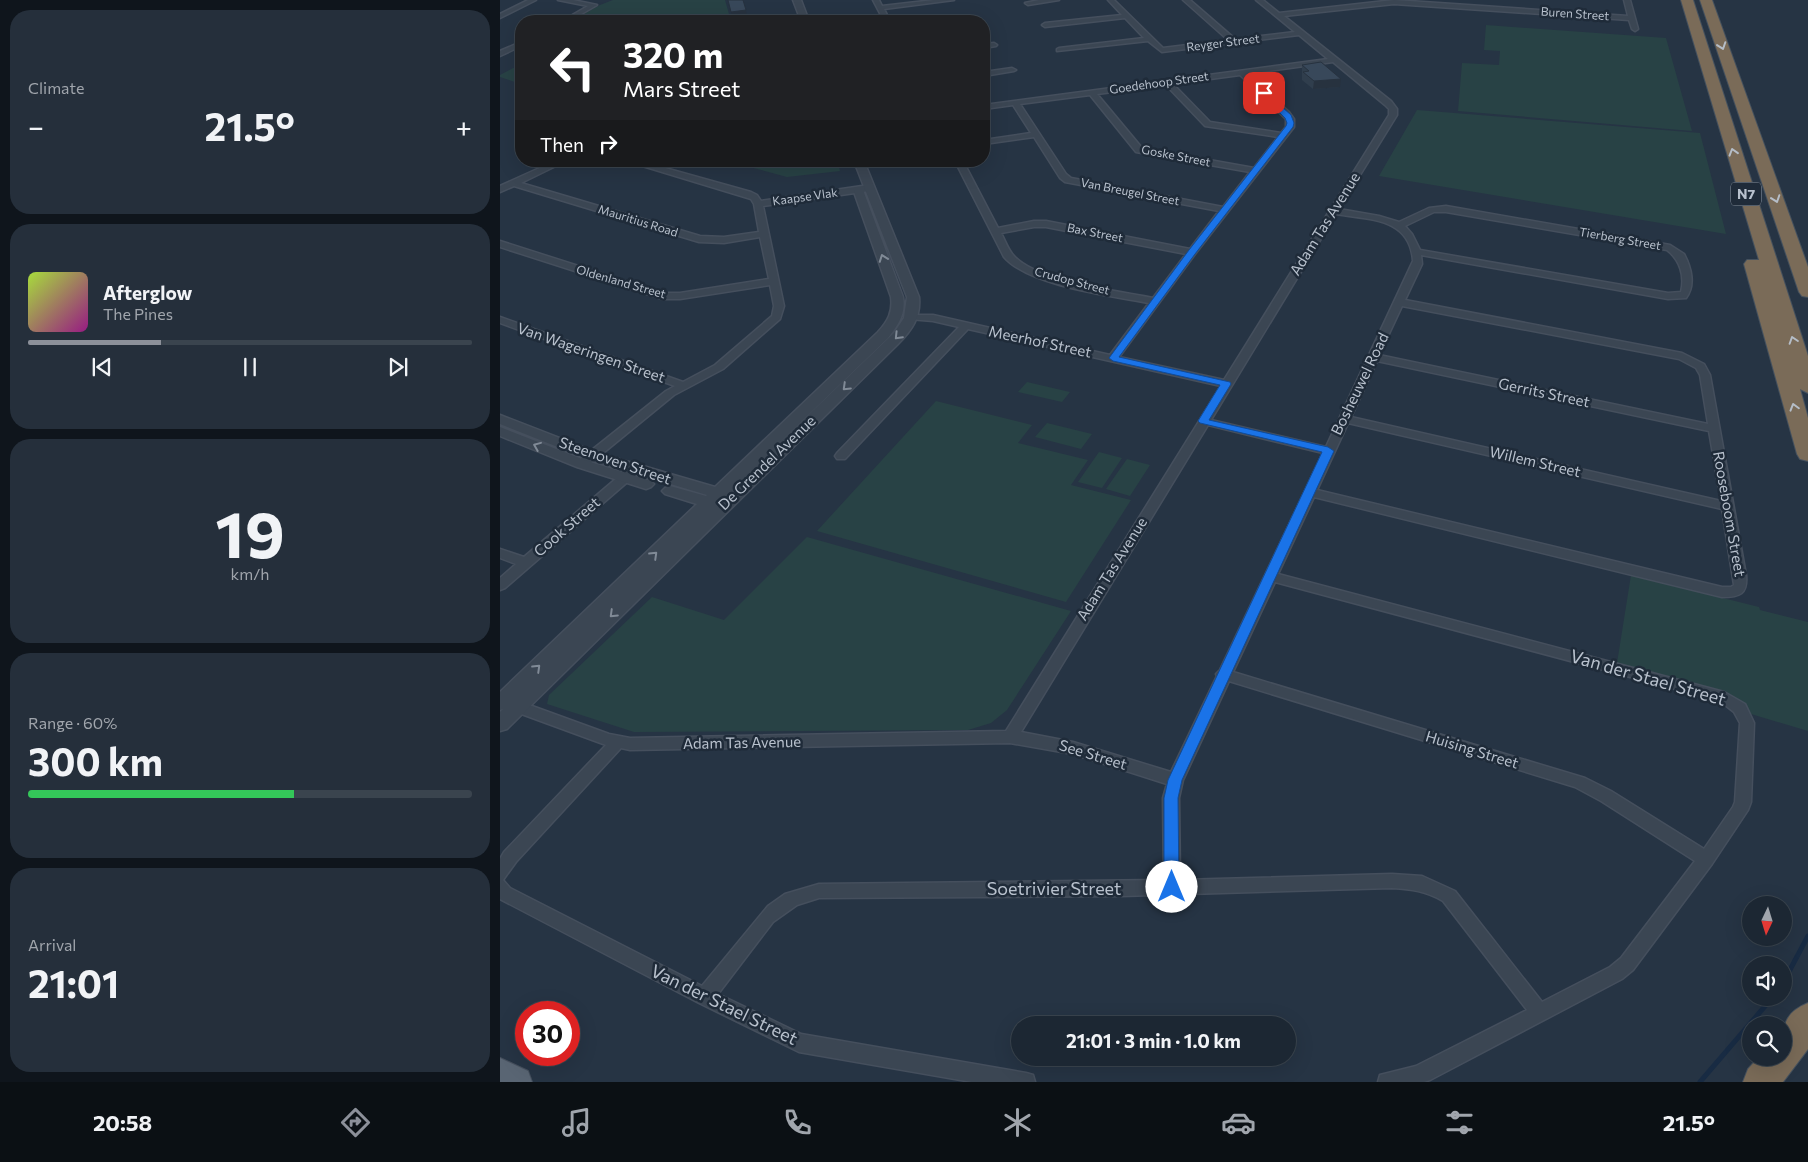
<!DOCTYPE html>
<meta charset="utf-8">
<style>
:root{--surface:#1c2733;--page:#252f3b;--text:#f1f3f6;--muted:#a0a5ac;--line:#3a444e;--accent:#8c9099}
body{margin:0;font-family:Commissioner,sans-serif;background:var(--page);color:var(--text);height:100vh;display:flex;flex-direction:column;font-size:19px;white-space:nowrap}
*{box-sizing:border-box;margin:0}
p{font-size:16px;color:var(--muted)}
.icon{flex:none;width:28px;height:28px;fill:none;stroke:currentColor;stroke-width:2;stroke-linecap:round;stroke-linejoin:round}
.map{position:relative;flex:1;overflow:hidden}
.side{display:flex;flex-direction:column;gap:10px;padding:10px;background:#0f151c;width:500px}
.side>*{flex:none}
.hud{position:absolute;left:15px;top:15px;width:475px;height:152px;border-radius:20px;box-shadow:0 5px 20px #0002,0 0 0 1px var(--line);background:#202124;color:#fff;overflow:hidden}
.needle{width:32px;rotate:184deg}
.controls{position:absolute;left:1242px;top:896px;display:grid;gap:10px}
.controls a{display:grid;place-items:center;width:50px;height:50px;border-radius:50%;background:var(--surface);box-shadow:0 5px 20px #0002,0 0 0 1px var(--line);font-size:25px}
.speed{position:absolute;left:15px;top:1001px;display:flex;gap:10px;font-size:25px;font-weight:700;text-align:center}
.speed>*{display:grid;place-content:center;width:65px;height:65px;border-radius:50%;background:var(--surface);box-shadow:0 5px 20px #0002,0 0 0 1px var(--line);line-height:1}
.speed .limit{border:8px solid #d22;background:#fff;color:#111}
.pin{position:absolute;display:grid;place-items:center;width:42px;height:42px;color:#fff;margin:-21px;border-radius:10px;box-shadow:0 2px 8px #0006}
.me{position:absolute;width:55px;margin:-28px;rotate:0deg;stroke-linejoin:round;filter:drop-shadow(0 0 4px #0008)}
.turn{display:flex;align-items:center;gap:18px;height:105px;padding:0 25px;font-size:22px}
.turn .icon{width:65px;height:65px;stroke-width:2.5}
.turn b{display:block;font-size:35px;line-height:42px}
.then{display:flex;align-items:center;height:48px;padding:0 25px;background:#0003;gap:10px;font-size:19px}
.big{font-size:38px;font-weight:700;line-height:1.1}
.side .card{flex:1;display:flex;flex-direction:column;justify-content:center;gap:8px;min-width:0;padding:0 18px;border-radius:20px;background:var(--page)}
.side .dial{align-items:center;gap:0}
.dial b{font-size:65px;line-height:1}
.song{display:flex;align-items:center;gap:15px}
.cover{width:60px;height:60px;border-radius:8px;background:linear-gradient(135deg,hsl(80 70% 55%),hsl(310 70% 35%))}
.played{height:5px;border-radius:2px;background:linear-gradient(90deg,var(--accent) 30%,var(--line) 30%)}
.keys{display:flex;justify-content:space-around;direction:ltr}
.heat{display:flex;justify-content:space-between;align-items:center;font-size:28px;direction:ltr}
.charge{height:8px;border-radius:4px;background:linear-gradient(90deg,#34c759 60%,var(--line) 0)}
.trip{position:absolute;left:511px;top:1016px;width:285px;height:50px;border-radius:25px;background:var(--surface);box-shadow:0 5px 20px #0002,0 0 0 1px var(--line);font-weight:700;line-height:50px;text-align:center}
.dock{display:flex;height:80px;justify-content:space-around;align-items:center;background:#0b1014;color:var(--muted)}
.dock .icon{width:35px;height:35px}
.dock .on{color:var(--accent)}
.dock b{font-size:22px;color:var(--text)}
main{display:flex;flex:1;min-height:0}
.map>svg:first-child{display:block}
</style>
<main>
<section class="side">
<div class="card"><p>Climate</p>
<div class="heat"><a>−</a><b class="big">21.5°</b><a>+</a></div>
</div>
<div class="card">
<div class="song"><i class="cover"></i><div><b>Afterglow</b><p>The Pines</p></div></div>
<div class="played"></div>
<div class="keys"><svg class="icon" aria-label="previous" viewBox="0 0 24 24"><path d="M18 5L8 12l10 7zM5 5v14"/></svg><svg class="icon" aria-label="pause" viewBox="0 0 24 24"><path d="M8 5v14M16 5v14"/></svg><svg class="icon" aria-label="next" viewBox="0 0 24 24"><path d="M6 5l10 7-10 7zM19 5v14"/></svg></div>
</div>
<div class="card dial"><b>19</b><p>km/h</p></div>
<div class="card"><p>Range · 60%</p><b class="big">300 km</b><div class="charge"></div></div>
<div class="card"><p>Arrival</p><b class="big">21:01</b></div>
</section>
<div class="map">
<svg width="1308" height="1082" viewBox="0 0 1308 1082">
<rect width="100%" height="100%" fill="#263444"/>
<!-- green -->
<path fill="#284245" d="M 113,0 L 225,0 L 231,21 L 71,21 L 100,5 Z
M 986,25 L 1166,38 L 1192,131 L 958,111 L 962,63 L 999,65 L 1000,51 L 984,50 Z
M 21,64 L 21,84 L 0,77 L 0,75 Z
M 917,110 L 1200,133 L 1226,234 L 879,176 Z
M 227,161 L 337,161 L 340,171 L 287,177 Z
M 527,382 L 570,392 L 562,402 L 518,392 Z
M 436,401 L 532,425 L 518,443 L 588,460 L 571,485 L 631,500 L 566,602 L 317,531 Z
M 547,423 L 592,434 L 581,449 L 535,437 Z
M 599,452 L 622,458 L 602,488 L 578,482 Z
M 627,459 L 650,465 L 630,496 L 606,489 Z
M 307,537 L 571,611 L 507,710 L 491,723 L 468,730 L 134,732 L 47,704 L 49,695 L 152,597 L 224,620 Z
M 1131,575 L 1259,607 L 1260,610 L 1308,622 L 1308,731 L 1251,714 L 1240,701 L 1223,692 L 1117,663 Z"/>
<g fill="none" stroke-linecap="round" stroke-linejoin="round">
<!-- stream -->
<path stroke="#182b43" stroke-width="5" d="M 1284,981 L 1308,936
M 1200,1082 L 1272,998"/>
<!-- minor casing -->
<g stroke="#454f5d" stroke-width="3">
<path id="minor" d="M 28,0 L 36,0 L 0,18 L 0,14 Z
M 58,0 L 73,0 L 97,5 L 69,21 L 62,21 L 88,6 Z
M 373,0 L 379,0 L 382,6 L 434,0 L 454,0 L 384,9 L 390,21 L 384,21 Z
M 539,0 L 559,0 L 528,5 L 525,3 Z
M 608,0 L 614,0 L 663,48 L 728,40 L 683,0 L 690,0 L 735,39 L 795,32 L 756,0 L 763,0 L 779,13 L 894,0 L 1128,16 L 1124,0 L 1130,0 L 1138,29 L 1135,31 L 1132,29 L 1129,20 L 894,4 L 784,16 L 891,101 L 897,109 L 897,115 L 839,209 L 879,216 L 899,222 L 929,208 L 946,206 L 1170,245 L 1184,254 C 1191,267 1196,285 1186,298 L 1168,299 L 921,255 L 922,264 L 905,300 L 1182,353 L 1204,364 L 1210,375 L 1246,575 C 1248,594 1240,597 1222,597 L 814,497 L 778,574 L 1224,692 L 1245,704 L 1254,723 L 1251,802 L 1248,810 L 1212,864 L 1133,970 L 1122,979 L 930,1080 L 924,1082 L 878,1082 L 880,1075 L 916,1066 L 1027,1010 L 943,901 C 926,891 911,889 892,888 L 621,896 L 319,898 L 297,905 L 273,922 L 218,994 L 301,1034 L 526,1073 L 533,1075 L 535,1082 L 472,1082 L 299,1052 L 199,1003 L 0,899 L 0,859 L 4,852 L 106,745 L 5,708 L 3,704 L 5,700 L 10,698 L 109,734 L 130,738 L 506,731 L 721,386 L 468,329 L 345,459 L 337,459 L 335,456 L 337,453 L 459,327 L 433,321 L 409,319 L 409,315 L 433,315 L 610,355 L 649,303 C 612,296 529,286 504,257 L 455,161 L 463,161 L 498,228 L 534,221 L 546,221 L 690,249 L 719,211 L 565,182 L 560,178 L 534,137 L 484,144 L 484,140 L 531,133 L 513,105 L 484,109 L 484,105 L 828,59 L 799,35 L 662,52 L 648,41 L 557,51 L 557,49 L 559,48 L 644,38 L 625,18 L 545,27 L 542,25 L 545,23 L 622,15 ZM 833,62 L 885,105 L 889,109 L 889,115 L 724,380 L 619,357 L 695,254 L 794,127 L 794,119 L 789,112 L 747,74 ZM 740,75 L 786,119 L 786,127 L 781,133 L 710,122 L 673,84 ZM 666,85 L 705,126 L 778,137 L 754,168 L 642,148 L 597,94 ZM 590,95 L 636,152 L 750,172 L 723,207 L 571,178 L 566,174 L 520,104 ZM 934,212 L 946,212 L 1167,250 C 1180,260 1185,276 1181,292 L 1168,293 L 920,250 L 912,234 L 905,226 ZM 836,214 C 869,220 910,217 913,261 L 826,447 L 711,420 ZM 534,227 L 546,227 L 686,254 L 653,298 C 618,291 538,282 514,256 C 508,250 505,240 501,233 ZM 902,306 L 1179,359 L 1196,368 L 1200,375 L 1208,424 L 879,355 ZM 877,361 L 1209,431 L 1221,501 L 851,417 ZM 848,423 L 1222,509 L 1234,585 L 1231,587 L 1222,587 L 817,490 ZM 708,425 L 823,453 L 720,670 L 716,674 L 717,676 L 671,772 L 573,742 L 521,732 ZM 775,582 L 1220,701 L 1234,712 L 1240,723 L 1235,802 L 1233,807 L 1204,849 L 1111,791 L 1085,778 L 733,672 ZM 729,681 L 1075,787 L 1101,801 L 1195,861 L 1121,958 L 1110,967 L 1042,1002 L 955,891 L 922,876 L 892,874 L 680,880 L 679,798 L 683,780 ZM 510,743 L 573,754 L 667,784 L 663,798 L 664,880 L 319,884 L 285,894 L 268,906 L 202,986 L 10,888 L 3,880 L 16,862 L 121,748 L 130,750 Z
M 475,19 L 478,21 L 471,21 L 472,20 Z
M 21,42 L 21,46 L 0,56 L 0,51 Z
M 494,43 L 497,45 L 496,46 L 484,48 L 484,44 Z
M 512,68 L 516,70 L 514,71 L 484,76 L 484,72 Z
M 55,161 L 66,161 L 21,183 L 200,236 L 224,237 L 259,232 L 254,204 L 251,199 L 126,161 L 140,161 L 251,192 L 257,195 L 261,201 L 369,185 L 373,188 L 369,191 L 263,206 L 284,306 L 280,319 L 223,369 L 174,395 L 86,467 L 78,467 L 76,464 L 78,461 L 166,391 L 175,386 L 0,323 L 0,317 L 183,382 L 215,365 L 272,316 L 274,306 L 270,285 L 180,299 L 162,299 L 0,247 L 0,241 L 163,293 L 180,293 L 269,279 L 260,237 L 224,243 L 199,242 L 14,186 L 0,192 L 0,186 Z
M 135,465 L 139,466 L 141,469 L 139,472 L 5,588 L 0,590 L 0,578 L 16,564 L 0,558 L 0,549 L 24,557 L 131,466 Z"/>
</g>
<!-- tertiary casing -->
<g stroke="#454f5d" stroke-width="3">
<path id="tertiary" d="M 293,0 L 301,0 L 309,21 L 301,21 Z
M 354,161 L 364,161 L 419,297 C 421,317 412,330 398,344 L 7,729 L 0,731 L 0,712 L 3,709 L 0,710 L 0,692 L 197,504 L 165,494 L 162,491 L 165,488 L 170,486 L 206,496 L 207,495 L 88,459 L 0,424 L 0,415 L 98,453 L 215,487 L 378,332 C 388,321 393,312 391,297 L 354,192 L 355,190 L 363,190 L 403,297 C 406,314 398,325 388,338 L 252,469 L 394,333 L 404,318 L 407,297 Z
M 0,427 L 87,461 L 151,481 L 154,484 L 151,487 L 146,489 L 77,467 L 0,436 Z"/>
</g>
<!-- primary casing -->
<g stroke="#454f5d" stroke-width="2">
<path id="primary" d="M 0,1058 L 28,1071 L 32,1082 L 0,1082 Z"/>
</g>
<!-- motorway casing -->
<g stroke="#45515e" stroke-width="2">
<path id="motorway" d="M 1181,0 L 1193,0 L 1308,356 L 1308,393 L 1300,389 L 1308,418 L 1308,461 L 1300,459 L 1297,454 L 1244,264 L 1247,260 L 1259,260 Z
M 1200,0 L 1212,0 L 1308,267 L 1308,297 L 1302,296 L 1299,292 Z
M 1308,1003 L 1308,1049 L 1283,1082 L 1243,1082 L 1248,1069 L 1258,1058 L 1284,1058 C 1284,1031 1279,1015 1308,1003 Z"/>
</g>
<!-- minor -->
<use href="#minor" fill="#3b4653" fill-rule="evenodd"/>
<!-- tertiary -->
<use href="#tertiary" fill="#3b4653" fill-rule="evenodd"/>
<!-- primary -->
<use href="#primary" fill="#596573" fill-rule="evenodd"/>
<!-- motorway -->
<use href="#motorway" fill="#7a6b58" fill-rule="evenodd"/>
</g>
<!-- wall -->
<path fill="#303e4d" d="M 802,65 L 840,87 L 813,89 L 802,80 Z"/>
<!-- shaded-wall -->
<path fill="#27323f" d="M 246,10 L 247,18 L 233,19 L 231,12 Z
M 841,79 L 840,87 L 813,89 L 814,81 Z"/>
<!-- building -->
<path fill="#38485a" stroke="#27323f" d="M 228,0 L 243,0 L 246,10 L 231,12 Z
M 821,62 L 841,79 L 814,81 L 803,72 L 809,71 L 802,65 Z"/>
<!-- one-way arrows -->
<defs><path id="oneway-chevron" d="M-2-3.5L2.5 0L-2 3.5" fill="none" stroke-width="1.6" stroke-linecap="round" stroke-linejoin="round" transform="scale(1.25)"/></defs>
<g stroke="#b5bdc7">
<use href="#oneway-chevron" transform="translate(1222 46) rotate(71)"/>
<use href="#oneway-chevron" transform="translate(1233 152) rotate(-107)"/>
<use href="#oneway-chevron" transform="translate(1276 199) rotate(71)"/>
<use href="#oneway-chevron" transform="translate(1293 340) rotate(-108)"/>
<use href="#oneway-chevron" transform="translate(1294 407) rotate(-106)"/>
</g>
<g stroke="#808a96">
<use href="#oneway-chevron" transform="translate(383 258) rotate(-110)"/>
<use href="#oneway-chevron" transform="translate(398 336) rotate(134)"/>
<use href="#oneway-chevron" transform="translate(346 387) rotate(136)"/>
<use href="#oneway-chevron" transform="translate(37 446) rotate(-158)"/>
<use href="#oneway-chevron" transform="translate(154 555) rotate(-44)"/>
<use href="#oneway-chevron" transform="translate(113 614) rotate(136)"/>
<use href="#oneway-chevron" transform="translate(37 668) rotate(-44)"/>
</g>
<!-- route -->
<path fill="#1a73e8" stroke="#114b97" d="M 764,91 L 791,115 L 794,123 L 793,127 L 695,254 L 619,357 L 730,382 L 731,384 L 709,420 L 828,447 L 834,451 L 682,780 L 678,798 L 679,887 L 677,891 L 672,893 L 666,891 L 664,887 L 664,798 L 668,780 L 822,452 L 700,423 L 698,421 L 720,385 L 613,361 L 609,358 L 689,250 L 786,126 L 787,123 L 785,118 L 760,93 Z"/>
<g text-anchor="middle" stroke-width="5" stroke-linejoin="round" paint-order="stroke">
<!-- far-street labels -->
<g font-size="12" fill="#b8c1cd" stroke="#1f2b39">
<text transform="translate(1075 14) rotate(4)" y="4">Buren Street</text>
<text transform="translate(723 43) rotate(-7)" y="4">Reyger Street</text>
<text transform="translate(659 83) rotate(-8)" y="4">Goedehoop Street</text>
<text transform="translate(676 156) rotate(11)" y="4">Goske Street</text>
<text transform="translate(630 192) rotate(11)" y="4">Van Breugel Street</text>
<text transform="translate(305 197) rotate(-8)" y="4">Kaapse Vlak</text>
<text transform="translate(138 221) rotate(17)" y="4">Mauritius Road</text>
<text transform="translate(595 233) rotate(11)" y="4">Bax Street</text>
<text transform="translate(1120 239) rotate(10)" y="4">Tierberg Street</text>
<text transform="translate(572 281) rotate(15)" y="4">Crudop Street</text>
<text transform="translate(121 282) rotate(16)" y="4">Oldenland Street</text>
</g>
<!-- shield labels -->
<rect fill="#1f2b39" stroke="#8a94a1" stroke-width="1" x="1231" y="182.5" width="30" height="23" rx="4"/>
<g font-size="14" font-weight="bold" fill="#b8c1cd">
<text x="1246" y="199">N7</text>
</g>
<!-- street labels -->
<g font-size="15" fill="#b8c1cd" stroke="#1f2b39">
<text transform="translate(825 224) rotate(-58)" y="5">Adam Tas Avenue</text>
<text transform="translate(540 342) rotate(12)" y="5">Meerhof Street</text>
<text transform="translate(91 353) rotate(19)" y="5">Van Wageringen Street</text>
<text transform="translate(860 384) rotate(-64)" y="5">Bosheuwel Road</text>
<text transform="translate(1044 393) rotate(12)" y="5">Gerrits Street</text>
<text transform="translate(115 461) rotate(19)" y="5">Steenoven Street</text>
<text transform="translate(1035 462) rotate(13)" y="5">Willem Street</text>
<text transform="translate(267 463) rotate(-44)" y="5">De Grendel Avenue</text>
<text transform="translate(1229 514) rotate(80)" y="5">Rooseboom Street</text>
<text transform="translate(67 527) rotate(-41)" y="5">Cook Street</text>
<text transform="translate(612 569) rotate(-58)" y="5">Adam Tas Avenue</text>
<text transform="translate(242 743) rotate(-1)" y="5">Adam Tas Avenue</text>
<text transform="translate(972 750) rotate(17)" y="5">Huising Street</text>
<text transform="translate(593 755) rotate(17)" y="5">See Street</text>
</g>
<!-- near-street labels -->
<g font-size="18" fill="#b8c1cd" stroke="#1f2b39">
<text transform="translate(1148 678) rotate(16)" y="6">Van der Stael Street</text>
<text x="554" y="895">Soetrivier Street</text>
<text transform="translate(224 1005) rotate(26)" y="6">Van der Stael Street</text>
</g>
</g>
</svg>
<div class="controls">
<a><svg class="needle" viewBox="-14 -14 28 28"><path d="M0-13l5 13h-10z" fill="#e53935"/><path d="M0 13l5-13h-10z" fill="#a0a5ac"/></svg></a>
<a><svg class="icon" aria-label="sound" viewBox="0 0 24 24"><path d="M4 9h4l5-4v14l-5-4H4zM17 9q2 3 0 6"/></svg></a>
<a><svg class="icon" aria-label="search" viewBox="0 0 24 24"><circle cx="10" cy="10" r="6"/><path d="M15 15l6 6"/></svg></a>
</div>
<div class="speed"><div class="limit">30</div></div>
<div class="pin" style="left:764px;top:93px;background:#d93025"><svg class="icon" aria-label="arrive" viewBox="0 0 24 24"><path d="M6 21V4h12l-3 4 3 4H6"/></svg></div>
<svg class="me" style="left:672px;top:887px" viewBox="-20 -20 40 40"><circle r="19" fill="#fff"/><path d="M0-13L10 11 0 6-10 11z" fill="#1a73e8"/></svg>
<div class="trip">21:01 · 3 min · 1.0 km</div>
<div class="hud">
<div class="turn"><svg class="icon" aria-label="left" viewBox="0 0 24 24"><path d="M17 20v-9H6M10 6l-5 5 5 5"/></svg><div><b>320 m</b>Mars Street</div></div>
<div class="then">Then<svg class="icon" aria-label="right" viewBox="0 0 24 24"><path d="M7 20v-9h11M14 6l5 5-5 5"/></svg></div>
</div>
</div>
</main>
<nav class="dock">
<b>20:58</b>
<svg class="icon on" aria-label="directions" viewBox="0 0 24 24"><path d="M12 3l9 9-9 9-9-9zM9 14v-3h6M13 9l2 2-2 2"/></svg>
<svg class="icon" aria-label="music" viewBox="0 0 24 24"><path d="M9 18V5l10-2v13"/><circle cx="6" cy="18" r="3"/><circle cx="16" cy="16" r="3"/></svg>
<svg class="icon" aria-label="phone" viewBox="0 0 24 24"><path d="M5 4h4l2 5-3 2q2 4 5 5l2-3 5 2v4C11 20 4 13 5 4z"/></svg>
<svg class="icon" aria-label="climate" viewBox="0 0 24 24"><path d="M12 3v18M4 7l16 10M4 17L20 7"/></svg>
<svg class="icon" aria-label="car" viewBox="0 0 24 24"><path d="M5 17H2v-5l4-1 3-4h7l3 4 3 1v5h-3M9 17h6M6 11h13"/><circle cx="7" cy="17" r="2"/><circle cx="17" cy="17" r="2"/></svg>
<svg class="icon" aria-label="filters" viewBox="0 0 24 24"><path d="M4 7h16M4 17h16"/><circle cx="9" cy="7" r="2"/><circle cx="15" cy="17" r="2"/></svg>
<b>21.5°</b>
</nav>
